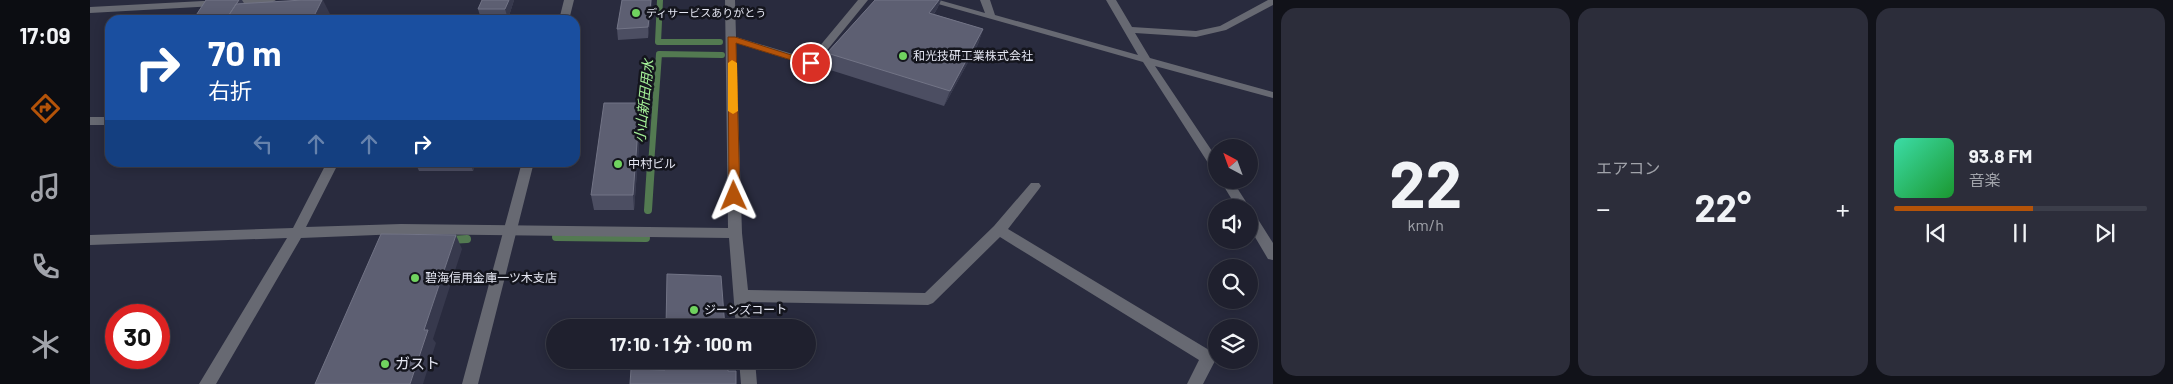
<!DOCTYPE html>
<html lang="ja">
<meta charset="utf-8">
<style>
:root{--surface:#1f202e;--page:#2c2d3a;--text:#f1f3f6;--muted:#a1a3aa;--line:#3c3e4a;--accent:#b45309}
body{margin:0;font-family:Barlow,"Noto Sans JP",sans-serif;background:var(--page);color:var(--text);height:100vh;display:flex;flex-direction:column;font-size:19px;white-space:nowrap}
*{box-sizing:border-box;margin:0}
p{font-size:16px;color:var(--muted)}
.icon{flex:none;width:28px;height:28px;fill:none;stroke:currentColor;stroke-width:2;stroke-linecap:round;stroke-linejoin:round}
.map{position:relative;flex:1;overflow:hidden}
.panel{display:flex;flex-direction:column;gap:8px;padding:8px;background:#111219;width:900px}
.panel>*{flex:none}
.guide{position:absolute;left:15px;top:15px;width:475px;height:152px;border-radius:15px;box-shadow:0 2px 12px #0003,0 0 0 1px var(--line);background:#1a4fa0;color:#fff;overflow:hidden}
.needle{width:32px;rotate:319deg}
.buttons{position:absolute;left:1118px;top:139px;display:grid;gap:10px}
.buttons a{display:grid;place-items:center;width:50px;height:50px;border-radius:50%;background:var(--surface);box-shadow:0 2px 12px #0003,0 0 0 1px var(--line);font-size:25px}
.speed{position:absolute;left:15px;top:304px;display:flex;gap:10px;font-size:25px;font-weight:700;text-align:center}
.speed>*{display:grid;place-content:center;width:65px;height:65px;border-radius:50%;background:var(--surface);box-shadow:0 2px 12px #0003,0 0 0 1px var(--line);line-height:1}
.speed .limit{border:8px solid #d22;background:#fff;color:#111}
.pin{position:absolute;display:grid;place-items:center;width:42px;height:42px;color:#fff;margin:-21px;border:2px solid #fff;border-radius:50%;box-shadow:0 1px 5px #0007}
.me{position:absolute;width:55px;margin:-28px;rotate:359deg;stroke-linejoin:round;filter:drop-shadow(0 0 4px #0008)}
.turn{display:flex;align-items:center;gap:18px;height:105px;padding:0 20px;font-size:22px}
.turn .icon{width:65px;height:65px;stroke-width:2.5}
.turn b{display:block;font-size:35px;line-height:42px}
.lanes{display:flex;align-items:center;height:48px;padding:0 20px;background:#0003;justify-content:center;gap:25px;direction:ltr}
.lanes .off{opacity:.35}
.big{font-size:38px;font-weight:700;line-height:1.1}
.panel .tile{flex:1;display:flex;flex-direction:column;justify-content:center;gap:8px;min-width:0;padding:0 18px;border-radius:15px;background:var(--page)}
.panel .dial{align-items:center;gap:0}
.dial b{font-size:65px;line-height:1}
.song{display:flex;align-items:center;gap:15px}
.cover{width:60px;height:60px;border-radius:8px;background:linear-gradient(135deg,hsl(160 70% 55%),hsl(130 70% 35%))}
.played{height:5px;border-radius:2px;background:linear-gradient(90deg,var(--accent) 55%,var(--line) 55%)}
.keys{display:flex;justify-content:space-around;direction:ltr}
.heat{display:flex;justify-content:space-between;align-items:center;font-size:28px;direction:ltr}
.panel .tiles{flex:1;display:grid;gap:8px;grid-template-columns:repeat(3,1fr)}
.trip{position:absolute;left:456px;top:319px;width:270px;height:50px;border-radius:25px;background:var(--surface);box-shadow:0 2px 12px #0003,0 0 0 1px var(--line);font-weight:700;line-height:50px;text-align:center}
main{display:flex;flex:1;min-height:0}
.dock{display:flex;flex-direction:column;width:90px;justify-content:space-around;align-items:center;background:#0c0d12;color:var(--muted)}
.dock .icon{width:35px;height:35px}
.dock .on{color:var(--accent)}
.dock b{font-size:22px;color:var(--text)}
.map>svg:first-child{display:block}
</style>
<main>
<nav class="dock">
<b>17:09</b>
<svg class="icon on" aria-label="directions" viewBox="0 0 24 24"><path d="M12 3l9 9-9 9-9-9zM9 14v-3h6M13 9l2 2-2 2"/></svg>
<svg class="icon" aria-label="music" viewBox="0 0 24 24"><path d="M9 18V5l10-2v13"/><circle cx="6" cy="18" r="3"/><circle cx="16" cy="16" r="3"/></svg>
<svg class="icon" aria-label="phone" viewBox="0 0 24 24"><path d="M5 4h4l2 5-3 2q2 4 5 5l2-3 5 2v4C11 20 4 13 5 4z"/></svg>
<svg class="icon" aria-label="climate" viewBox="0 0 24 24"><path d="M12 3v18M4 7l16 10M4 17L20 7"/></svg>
</nav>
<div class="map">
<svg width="1183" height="384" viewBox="0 0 1183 384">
<rect width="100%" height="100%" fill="#292b3e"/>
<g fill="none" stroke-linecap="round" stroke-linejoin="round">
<!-- stream-far1 -->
<path stroke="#537a51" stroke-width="6" d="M 570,0 L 568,42 L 630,42
M 561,165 L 569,54 L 632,55"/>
<!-- stream -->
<path stroke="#537a51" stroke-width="8" d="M 558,210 L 561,164
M 466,237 L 556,238
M 359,240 L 377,239"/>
<!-- minor -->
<path fill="#676972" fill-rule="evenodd" d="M 132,0 L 186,0 L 181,3 L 0,13 L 0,7 Z
M 635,0 L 645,0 L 646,37 L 719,59 L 768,0 L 778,0 L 725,65 L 717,65 L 646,43 L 652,233 L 658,290 L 835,293 L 904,226 L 941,183 L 949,183 L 951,186 L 949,189 L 918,229 L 1124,353 L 1126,359 L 1113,384 L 1097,384 L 1109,360 L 910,237 L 843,303 L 838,305 L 659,302 L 661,328 L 646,328 L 639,238 L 311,234 L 211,238 L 126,384 L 109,384 L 197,238 L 0,245 L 0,235 L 203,228 L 237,162 L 249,162 L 216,227 L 311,224 L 638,228 Z
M 834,0 L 849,0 L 895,13 L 890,0 L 900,0 L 905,15 L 1048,55 L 1016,0 L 1026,0 L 1042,27 L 1106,31 L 1130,26 L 1178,0 L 1183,0 L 1183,5 L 1136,30 L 1106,37 L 1045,33 L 1060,58 L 1183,92 L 1183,98 L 1065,66 L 1126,157 L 1126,170 L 1122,169 L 1053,62 Z
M 0,117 L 20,117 L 20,125 L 0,125 Z
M 1130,180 L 1142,180 L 1160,208 L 1159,211 L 1159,208 L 1147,208 Z
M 1159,211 L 1164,213 L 1183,243 L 1183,260 L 1178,259 L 1159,227 Z
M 649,360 L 665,360 L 667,384 L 651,384 Z"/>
<!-- tertiary -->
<path fill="#676972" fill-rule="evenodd" d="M 474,0 L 484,0 L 479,20 L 469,20 Z
M 432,162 L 444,162 L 388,384 L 372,384 Z"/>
</g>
<!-- wall -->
<path fill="#4c4e62" d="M 392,0 L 424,0 L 418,19 L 391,19 L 388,9 Z
M 532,0 L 562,0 L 558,38 L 528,40 L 527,29 Z
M 785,0 L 851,0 L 847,9 L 844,14 L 893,29 L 888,44 L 854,106 L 734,68 L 737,53 Z
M 550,103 L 551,119 L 544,210 L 504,210 L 501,195 Z
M 325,162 L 386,162 L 383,171 L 329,171 Z"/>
<!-- shaded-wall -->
<path fill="#37394d" d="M 149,0 L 152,0 L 157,8 L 137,20 Z
M 232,0 L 233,0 L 240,14 L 237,20 L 222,20 Z
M 419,0 L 424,0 L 418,19 L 415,9 Z
M 561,0 L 562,0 L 562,5 L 558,38 L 558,27 Z
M 849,0 L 851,0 L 847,9 L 834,28 L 839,13 Z
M 893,29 L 888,44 L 854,106 L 860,91 Z
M 550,103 L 551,119 L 544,210 L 543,195 Z
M 380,162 L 386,162 L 383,171 Z
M 366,235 L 372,249 L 343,339 L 346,343 L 333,384 L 320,384 L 334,330 Z"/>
<!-- building -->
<path fill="#5d5f72" stroke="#727486" d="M 116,0 L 149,0 L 136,19 L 103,20 Z
M 213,0 L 232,0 L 222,20 L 136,20 L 146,4 Z
M 392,0 L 419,0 L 415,9 L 388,9 Z
M 532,0 L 561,0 L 558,27 L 527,29 Z
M 785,0 L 849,0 L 839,13 L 893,29 L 860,91 L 737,53 Z
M 514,103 L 550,103 L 543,195 L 501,195 Z
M 291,234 L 366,235 L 334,330 L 338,330 L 320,384 L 225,384 Z
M 577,274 L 631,276 L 635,328 L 576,328 Z
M 575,360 L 637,360 L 638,371 L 646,371 L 646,384 L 540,384 L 541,369 L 575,370 Z"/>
<!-- route -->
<path fill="#b45309" stroke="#753606" d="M 638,37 L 645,37 L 726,63 L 721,66 L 646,43 L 650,196 L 644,200 L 639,196 Z"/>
<!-- slow -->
<path fill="#f59e0b" d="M 642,60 L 647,63 L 648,111 L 643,114 L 638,111 L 638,63 Z"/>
<!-- markers -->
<g fill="#70d35f" stroke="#14151d" stroke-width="2">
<circle cx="546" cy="13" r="5"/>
<circle cx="813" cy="56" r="5"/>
<circle cx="528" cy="164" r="5"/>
<circle cx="325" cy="278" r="5"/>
<circle cx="604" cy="310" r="5"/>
<circle cx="295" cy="364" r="5"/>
</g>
<g text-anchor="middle" stroke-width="5" stroke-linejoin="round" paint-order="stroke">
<!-- far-poi labels -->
<g font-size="11" fill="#e5e7f3" stroke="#14151d" text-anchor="start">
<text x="556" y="17">ディサービスありがとう</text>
</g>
<!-- poi labels -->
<g font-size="12" fill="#e5e7f3" stroke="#14151d" text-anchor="start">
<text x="823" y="60">和光技研工業株式会社</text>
<text x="538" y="168">中村ビル</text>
<text x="335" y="282">碧海信用金庫一ツ木支店</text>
<text x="614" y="314">ジーンズコート</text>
</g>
<!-- water labels -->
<g font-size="14" font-style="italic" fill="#a5f198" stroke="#14151d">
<text transform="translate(554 101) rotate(-84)" y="5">小山新田用水</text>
</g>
<!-- near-poi labels -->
<g font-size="15" fill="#e5e7f3" stroke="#14151d" text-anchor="start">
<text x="305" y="369">ガスト</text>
</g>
</g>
</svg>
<div class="buttons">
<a><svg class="needle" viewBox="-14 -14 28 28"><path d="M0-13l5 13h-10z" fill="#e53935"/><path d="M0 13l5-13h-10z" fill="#a1a3aa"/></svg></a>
<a><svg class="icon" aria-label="sound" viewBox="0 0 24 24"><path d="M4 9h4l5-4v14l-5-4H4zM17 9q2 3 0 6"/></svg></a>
<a><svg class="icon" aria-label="search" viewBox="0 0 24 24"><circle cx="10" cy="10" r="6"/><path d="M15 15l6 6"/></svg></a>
<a><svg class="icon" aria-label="layers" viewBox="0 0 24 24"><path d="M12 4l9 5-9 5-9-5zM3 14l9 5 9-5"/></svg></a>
</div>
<div class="speed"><div class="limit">30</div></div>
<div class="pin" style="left:721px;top:63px;background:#d93025"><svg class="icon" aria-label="arrive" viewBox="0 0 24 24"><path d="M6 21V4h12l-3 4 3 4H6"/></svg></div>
<svg class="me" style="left:644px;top:196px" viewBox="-20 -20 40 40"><path d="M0-17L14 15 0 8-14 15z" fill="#b45309" stroke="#fff" stroke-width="4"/></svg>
<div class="trip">17:10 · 1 分 · 100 m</div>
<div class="guide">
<div class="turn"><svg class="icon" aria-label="right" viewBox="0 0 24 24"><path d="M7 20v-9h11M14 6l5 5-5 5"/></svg><div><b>70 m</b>右折</div></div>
<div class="lanes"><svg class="icon off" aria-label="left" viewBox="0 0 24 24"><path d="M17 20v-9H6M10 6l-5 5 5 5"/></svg><svg class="icon off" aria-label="ahead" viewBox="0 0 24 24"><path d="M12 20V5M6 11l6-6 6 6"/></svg><svg class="icon off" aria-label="ahead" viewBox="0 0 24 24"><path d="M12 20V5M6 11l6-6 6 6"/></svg><svg class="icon" aria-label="right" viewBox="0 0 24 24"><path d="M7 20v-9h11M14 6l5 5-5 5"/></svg></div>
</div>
</div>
<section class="panel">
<div class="tiles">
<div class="tile dial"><b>22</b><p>km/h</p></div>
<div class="tile"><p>エアコン</p>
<div class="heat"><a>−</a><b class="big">22°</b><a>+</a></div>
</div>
<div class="tile">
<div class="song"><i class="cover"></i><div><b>93.8 FM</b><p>音楽</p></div></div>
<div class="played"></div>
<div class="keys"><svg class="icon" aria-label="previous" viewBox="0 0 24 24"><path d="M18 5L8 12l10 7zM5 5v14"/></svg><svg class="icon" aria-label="pause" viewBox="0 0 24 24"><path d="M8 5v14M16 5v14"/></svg><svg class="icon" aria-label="next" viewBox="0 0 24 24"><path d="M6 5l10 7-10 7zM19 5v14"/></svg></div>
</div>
</div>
</section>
</main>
